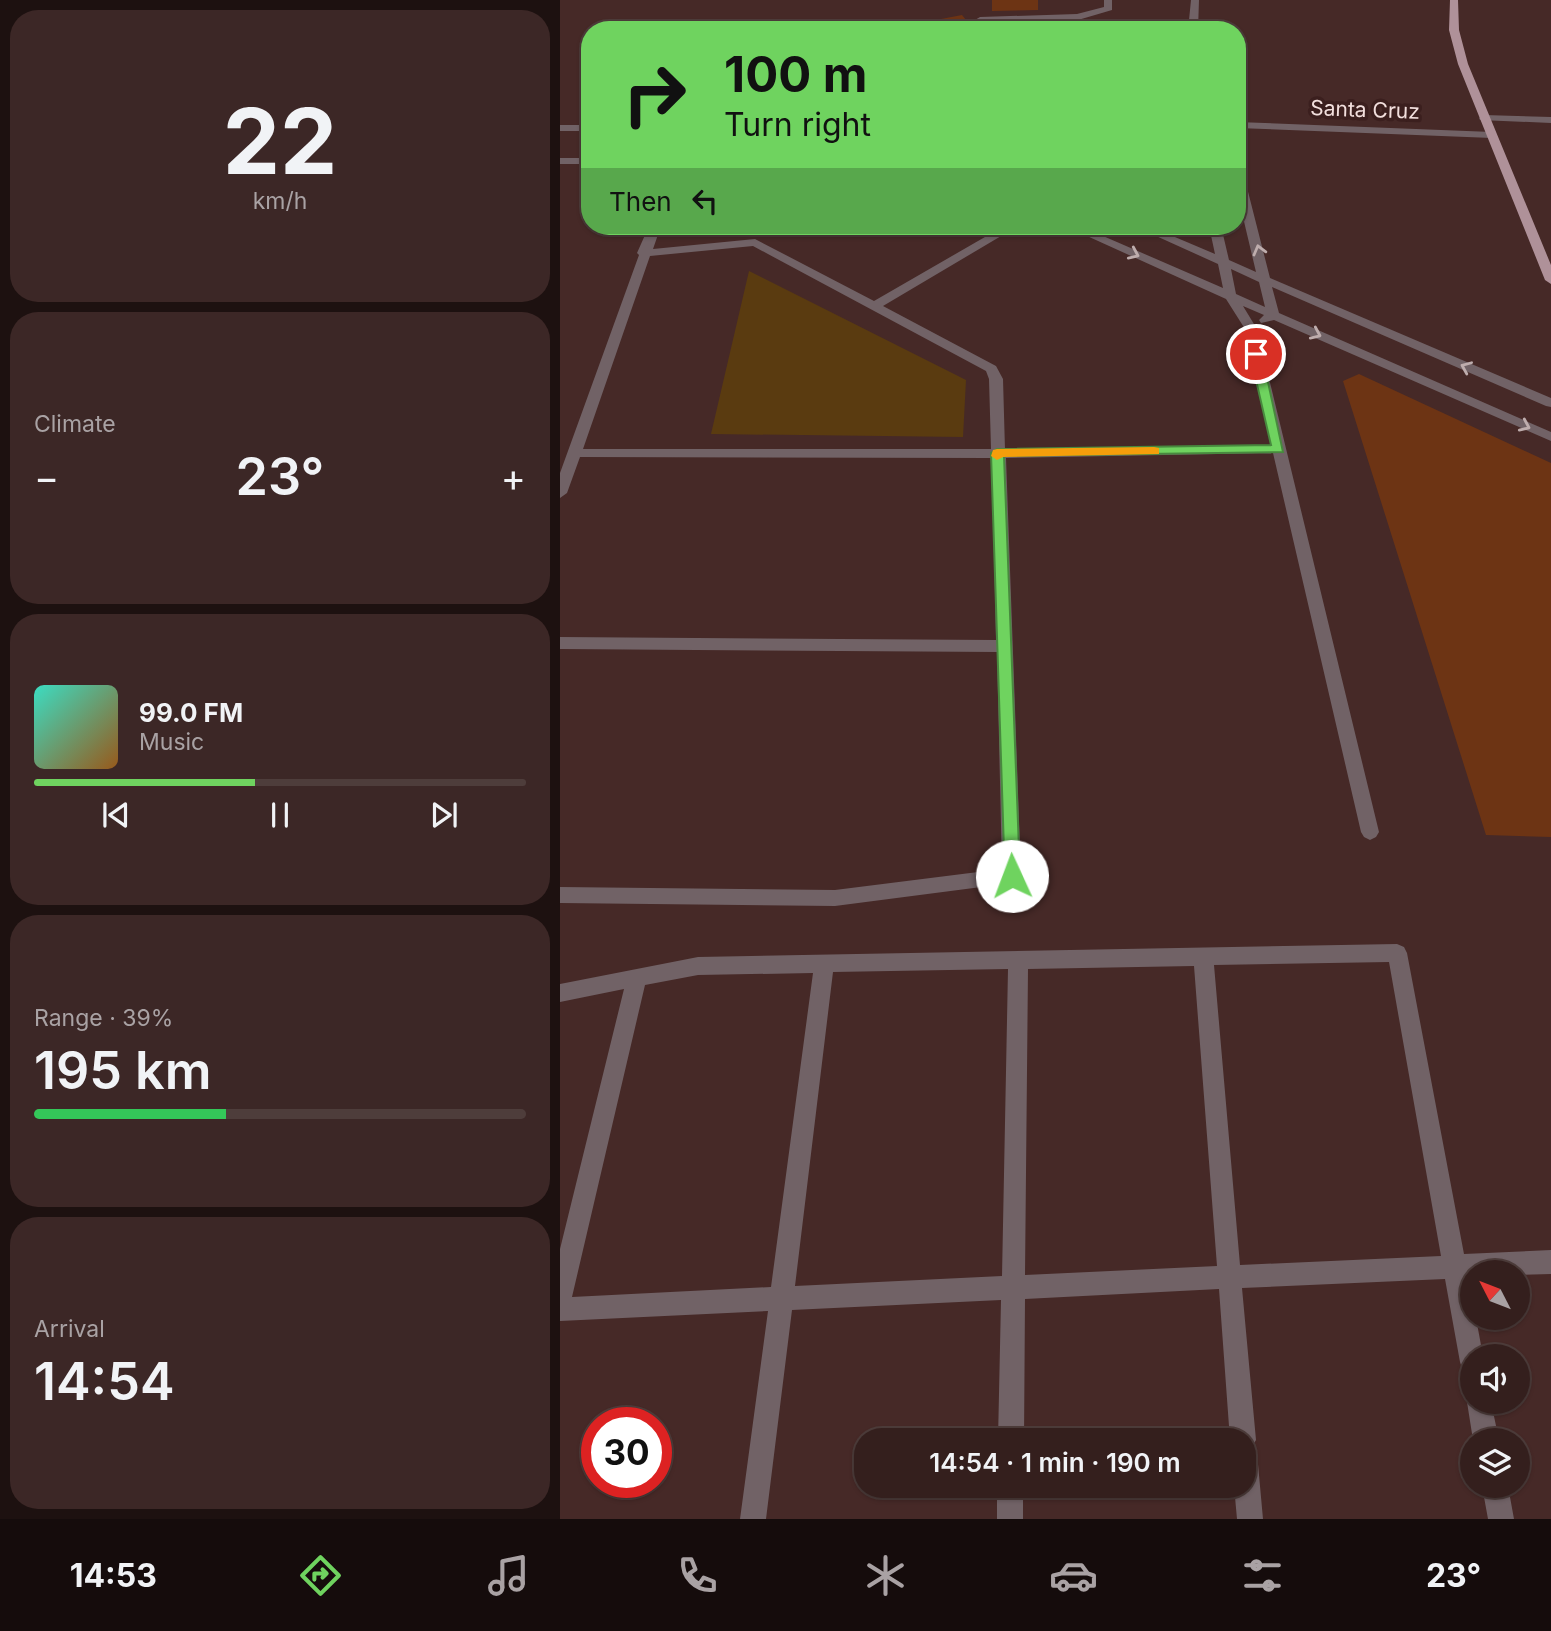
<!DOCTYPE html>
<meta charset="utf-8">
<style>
:root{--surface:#341f1d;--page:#3c2726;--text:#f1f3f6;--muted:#a9a2a4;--line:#4e3d3b;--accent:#6fd35f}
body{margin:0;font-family:Inter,sans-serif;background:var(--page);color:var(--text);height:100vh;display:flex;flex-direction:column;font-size:26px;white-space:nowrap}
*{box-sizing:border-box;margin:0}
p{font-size:23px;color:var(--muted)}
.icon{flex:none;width:38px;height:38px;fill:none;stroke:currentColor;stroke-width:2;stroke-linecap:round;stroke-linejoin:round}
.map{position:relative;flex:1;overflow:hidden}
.side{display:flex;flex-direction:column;gap:10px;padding:10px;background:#1d1110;width:560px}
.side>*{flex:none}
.guide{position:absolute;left:21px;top:21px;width:665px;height:214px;border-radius:28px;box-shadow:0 2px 5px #0004,0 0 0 2px var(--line);background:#6fd35f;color:#111;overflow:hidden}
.needle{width:46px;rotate:312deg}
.buttons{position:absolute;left:900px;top:1260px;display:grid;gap:14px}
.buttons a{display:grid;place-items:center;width:70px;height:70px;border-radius:50%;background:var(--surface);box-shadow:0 2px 5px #0004,0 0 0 2px var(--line);font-size:35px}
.speed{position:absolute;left:21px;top:1407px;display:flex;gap:14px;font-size:35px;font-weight:700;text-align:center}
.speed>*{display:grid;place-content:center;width:91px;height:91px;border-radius:50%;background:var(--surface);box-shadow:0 2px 5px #0004,0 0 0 2px var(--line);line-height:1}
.speed .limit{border:10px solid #d22;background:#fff;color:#111}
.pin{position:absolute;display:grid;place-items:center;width:60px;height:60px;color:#fff;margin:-30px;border:4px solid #fff;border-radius:50%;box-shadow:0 2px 7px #0007}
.me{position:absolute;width:77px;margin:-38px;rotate:358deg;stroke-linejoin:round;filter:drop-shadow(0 0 5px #0008)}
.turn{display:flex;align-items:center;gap:24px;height:147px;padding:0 28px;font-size:32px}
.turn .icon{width:91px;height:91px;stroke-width:2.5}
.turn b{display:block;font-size:49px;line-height:60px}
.then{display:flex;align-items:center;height:66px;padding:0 28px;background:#0003;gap:14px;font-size:26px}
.big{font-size:52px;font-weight:600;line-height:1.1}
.side .card{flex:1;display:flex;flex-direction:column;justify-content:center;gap:10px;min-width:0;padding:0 24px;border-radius:28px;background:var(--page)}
.side .dial{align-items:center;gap:0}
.dial b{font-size:91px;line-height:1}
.song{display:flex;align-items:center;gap:21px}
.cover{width:84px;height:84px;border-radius:10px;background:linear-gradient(135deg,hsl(170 70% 55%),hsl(30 70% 35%))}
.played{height:7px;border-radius:4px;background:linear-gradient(90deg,var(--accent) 45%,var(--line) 45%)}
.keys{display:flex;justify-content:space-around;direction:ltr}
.heat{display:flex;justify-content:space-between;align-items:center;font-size:38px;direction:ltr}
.charge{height:10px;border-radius:5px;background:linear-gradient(90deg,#34c759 39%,var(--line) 0)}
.trip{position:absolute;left:294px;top:1428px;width:402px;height:70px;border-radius:28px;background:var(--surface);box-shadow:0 2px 5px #0004,0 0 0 2px var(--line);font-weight:600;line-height:70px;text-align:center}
.tab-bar{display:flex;height:112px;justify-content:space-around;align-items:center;background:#150c0c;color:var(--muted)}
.tab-bar .icon{width:49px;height:49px}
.tab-bar .active{color:var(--accent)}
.tab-bar b{font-size:32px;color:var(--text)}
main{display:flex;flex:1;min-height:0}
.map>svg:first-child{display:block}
</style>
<main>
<section class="side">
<div class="card dial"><b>22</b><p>km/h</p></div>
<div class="card"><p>Climate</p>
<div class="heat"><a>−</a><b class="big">23°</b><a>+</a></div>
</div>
<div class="card">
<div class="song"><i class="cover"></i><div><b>99.0 FM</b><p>Music</p></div></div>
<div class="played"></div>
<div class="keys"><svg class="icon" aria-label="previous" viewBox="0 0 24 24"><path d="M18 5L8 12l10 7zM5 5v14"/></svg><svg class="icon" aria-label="pause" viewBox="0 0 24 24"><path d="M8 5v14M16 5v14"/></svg><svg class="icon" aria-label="next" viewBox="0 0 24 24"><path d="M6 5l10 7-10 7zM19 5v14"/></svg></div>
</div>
<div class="card"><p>Range · 39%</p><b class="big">195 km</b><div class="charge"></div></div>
<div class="card"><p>Arrival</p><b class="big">14:54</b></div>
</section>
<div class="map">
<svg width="991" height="1519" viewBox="0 0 991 1519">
<rect width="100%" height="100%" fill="#462927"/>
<!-- green -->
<path fill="#5a3b10" d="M 189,271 L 406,380 L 403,437 L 151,434 Z"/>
<!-- building -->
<path fill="#6d3414" d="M 432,0 L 478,0 L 478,10 L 432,11 Z
M 402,15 L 414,30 L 390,30 L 381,19 Z
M 510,23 L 511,30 L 450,30 L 450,25 Z
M 799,374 L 991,463 L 991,837 L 926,835 L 783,381 Z"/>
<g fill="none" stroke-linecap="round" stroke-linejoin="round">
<!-- minor -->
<path fill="#716266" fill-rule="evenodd" d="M 544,0 L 552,0 L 552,10 L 518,20 L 420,23 L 415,20 L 420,17 L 517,14 L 544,7 Z
M 631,0 L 639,0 L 638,30 L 628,30 Z
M 924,115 L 991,117 L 991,123 L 920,120 L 919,118 Z
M 677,122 L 932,132 L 937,135 L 932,138 L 677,128 Z
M 0,125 L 30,125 L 30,131 L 0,131 Z
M 0,158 L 30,158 L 30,164 L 0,164 Z
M 677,165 L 682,168 L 710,278 L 991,398 L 991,407 L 986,406 L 712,287 L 719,313 L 991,432 L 991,441 L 714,320 L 701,323 L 699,320 L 704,315 L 683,306 L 697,329 L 819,832 L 816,837 L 810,840 L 804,837 L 801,832 L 713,453 L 446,458 L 461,876 L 459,882 L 275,906 L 0,903 L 0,887 L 275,890 L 442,869 L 437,652 L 0,649 L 0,637 L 436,640 L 432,458 L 20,457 L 7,493 L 0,498 L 0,473 L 79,255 L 77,253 L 89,226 L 101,226 L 93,249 L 195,239 L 314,301 L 444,226 L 458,226 L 323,306 L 436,366 L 443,379 L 445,450 L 711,445 L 685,329 L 666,299 L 505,226 L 520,226 L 663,288 L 658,264 L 574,226 L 589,226 L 655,254 L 649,226 L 661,226 L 669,260 L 696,272 L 677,192 ZM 193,246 L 426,371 L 429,379 L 431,449 L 23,449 L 90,256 ZM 671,269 L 699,282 L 705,307 L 676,294 Z
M 837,944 L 844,947 L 847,953 L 904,1254 L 991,1250 L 991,1274 L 957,1275 L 957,1272 L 912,1272 L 912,1277 L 908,1278 L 912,1318 L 916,1318 L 923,1356 L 912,1356 L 912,1374 L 903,1371 L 900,1362 L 885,1279 L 682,1288 L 696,1440 L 693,1445 L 697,1453 L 703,1519 L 677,1519 L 674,1486 L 684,1486 L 684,1440 L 670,1440 L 659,1289 L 465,1299 L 464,1440 L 438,1440 L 441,1300 L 232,1310 L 206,1519 L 180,1519 L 208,1311 L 0,1321 L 0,1249 L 64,989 L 0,1002 L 0,984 L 138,957 ZM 829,962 L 881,1256 L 680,1265 L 654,965 ZM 634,966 L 657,1266 L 465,1275 L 468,969 ZM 448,969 L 442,1276 L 235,1286 L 273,972 ZM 253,973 L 211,1287 L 12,1297 L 85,985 L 138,975 Z
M 910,1393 L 912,1402 L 931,1402 L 939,1440 L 913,1440 L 907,1402 Z
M 437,1486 L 463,1486 L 463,1519 L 437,1519 Z
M 922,1486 L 948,1486 L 954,1519 L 928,1519 Z"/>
<!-- major -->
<path fill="#af9199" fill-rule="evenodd" d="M 890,0 L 898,0 L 899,30 L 908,64 L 991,265 L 991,284 L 985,280 L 898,64 L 889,30 Z"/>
</g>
<!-- one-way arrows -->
<defs><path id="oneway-chevron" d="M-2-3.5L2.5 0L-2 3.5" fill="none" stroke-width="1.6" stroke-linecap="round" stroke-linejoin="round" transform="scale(1.75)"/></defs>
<g stroke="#beadad">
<use href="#oneway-chevron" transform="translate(699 250) rotate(-105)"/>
<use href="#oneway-chevron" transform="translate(574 254) rotate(24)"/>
<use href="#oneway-chevron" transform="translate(756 334) rotate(24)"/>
<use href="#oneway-chevron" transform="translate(906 367) rotate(-157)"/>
<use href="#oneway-chevron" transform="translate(965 426) rotate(24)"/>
</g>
<!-- route -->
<path fill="#6fd35f" stroke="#48893e" stroke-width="2" d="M 696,350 L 702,354 L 723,452 L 444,456 L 460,876 L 458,881 L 445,881 L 431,453 L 437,449 L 711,445 L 690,354 Z"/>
<!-- slow -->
<path fill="#f59e0b" d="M 594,447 L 599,448 L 599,454 L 443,457 L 437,460 L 431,456 L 433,450 L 437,449 Z"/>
<g text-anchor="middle" stroke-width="7" stroke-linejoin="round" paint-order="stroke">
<!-- far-street labels -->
<g font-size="21" fill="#f2dfdd" stroke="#3b1f1e">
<text transform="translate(805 110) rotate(2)" y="7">Santa Cruz</text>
</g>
</g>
</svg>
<div class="buttons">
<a><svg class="needle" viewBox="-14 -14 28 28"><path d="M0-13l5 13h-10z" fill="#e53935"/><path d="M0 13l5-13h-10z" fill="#a9a2a4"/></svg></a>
<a><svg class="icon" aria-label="sound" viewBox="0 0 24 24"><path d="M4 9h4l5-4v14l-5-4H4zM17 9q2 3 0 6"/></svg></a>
<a><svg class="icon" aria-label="layers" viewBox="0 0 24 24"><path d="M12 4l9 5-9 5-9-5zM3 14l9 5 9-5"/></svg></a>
</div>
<div class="speed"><div class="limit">30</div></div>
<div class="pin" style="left:696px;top:354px;background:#d93025"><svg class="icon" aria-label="arrive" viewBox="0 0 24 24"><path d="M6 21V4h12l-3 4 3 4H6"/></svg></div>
<svg class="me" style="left:452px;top:876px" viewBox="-20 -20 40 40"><circle r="19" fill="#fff"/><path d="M0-13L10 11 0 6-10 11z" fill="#6fd35f"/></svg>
<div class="trip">14:54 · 1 min · 190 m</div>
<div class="guide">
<div class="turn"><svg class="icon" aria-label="right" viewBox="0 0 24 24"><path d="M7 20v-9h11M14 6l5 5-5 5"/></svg><div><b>100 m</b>Turn right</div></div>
<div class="then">Then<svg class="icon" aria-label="left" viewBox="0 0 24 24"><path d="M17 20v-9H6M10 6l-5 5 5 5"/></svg></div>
</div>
</div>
</main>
<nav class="tab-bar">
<b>14:53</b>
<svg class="icon active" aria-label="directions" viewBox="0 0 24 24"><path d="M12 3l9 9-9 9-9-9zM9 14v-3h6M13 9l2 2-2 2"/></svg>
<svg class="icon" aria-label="music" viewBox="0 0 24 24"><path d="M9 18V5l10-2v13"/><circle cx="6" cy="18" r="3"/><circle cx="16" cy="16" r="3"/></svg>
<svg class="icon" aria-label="phone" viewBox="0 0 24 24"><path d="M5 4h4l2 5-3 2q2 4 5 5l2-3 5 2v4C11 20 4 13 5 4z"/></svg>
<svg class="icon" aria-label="climate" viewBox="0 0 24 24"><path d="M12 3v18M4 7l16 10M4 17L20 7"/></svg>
<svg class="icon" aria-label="car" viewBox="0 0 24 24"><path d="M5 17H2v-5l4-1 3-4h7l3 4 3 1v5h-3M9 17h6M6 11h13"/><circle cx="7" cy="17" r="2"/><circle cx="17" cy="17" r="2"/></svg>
<svg class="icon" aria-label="filters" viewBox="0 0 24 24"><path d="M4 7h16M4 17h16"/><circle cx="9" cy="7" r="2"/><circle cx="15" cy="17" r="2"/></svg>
<b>23°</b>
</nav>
